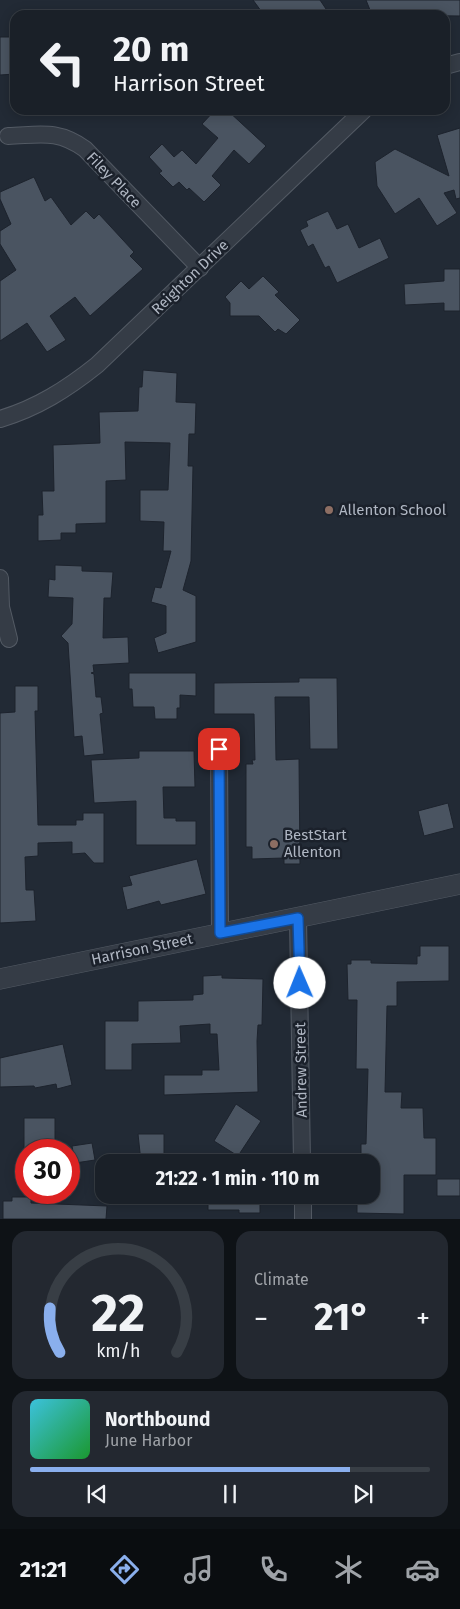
<!DOCTYPE html>
<meta charset="utf-8">
<style>
:root{--surface:#1a2028;--page:#232830;--text:#f1f3f6;--muted:#9fa3a8;--line:#383e45;--accent:#8aafed}
body{margin:0;font-family:"Fira Sans",sans-serif;background:var(--page);color:var(--text);height:100vh;display:flex;flex-direction:column;font-size:19px;white-space:nowrap}
*{box-sizing:border-box;margin:0}
p{font-size:16px;color:var(--muted)}
.icon{flex:none;width:28px;height:28px;fill:none;stroke:currentColor;stroke-width:2;stroke-linecap:round;stroke-linejoin:round}
.map{position:relative;height:1219px;overflow:hidden}
.side{display:flex;flex-direction:column;gap:12px;padding:12px;background:#0e1216;flex:1}
.side>*{flex:none}
.guide{position:absolute;left:10px;top:10px;width:440px;height:105px;border-radius:15px;box-shadow:0 2px 12px #0003,0 0 0 1px var(--line);background:#1a2028;color:var(--text);overflow:hidden}
.speed{position:absolute;left:15px;top:1139px;display:flex;gap:10px;font-size:25px;font-weight:700;text-align:center}
.speed>*{display:grid;place-content:center;width:65px;height:65px;border-radius:50%;background:var(--surface);box-shadow:0 2px 12px #0003,0 0 0 1px var(--line);line-height:1}
.speed .limit{border:8px solid #d22;background:#fff;color:#111}
.pin{position:absolute;display:grid;place-items:center;width:42px;height:42px;color:#fff;margin:-21px;border-radius:10px;box-shadow:0 2px 8px #0006}
.me{position:absolute;width:55px;margin:-28px;rotate:359deg;stroke-linejoin:round;filter:drop-shadow(0 0 4px #0008)}
.turn{display:flex;align-items:center;gap:18px;height:105px;padding:0 20px;font-size:22px}
.turn .icon{width:65px;height:65px;stroke-width:2.5}
.turn b{display:block;font-size:35px;line-height:42px}
.big{font-size:38px;font-weight:700;line-height:1.1}
.side .tile{flex:1;display:flex;flex-direction:column;justify-content:center;gap:8px;min-width:0;padding:0 18px;border-radius:15px;background:var(--page)}
.side .dial{align-items:center;gap:0}
.dial svg{height:130px;overflow:visible;fill:none;stroke:var(--line);stroke-width:7;stroke-linecap:round;text-anchor:middle}
.dial text{fill:var(--text);stroke:none}
.song{display:flex;align-items:center;gap:15px}
.cover{width:60px;height:60px;border-radius:8px;background:linear-gradient(135deg,hsl(190 70% 55%),hsl(130 70% 35%))}
.played{height:5px;border-radius:2px;background:linear-gradient(90deg,var(--accent) 80%,var(--line) 80%)}
.keys{display:flex;justify-content:space-around;direction:ltr}
.heat{display:flex;justify-content:space-between;align-items:center;font-size:28px;direction:ltr}
.side .tiles{flex:1;display:grid;gap:12px;grid-template-columns:1fr 1fr}
.tile:last-child{grid-column:span 2}
.trip{position:absolute;left:95px;top:1154px;width:285px;height:50px;border-radius:15px;background:var(--surface);box-shadow:0 2px 12px #0003,0 0 0 1px var(--line);font-weight:700;line-height:50px;text-align:center}
.tabs{display:flex;height:80px;justify-content:space-around;align-items:center;background:#0a0d10;color:var(--muted)}
.tabs .icon{width:35px;height:35px}
.tabs .active{color:var(--accent)}
.tabs b{font-size:22px;color:var(--text)}
.map>svg:first-child{display:block}
</style>
<div class="map">
<svg width="460" height="1219" viewBox="0 0 460 1219">
<rect width="100%" height="100%" fill="#222a35"/>
<!-- building -->
<path fill="#4a5461" stroke="#1d232d" d="M 253,0 L 320,0 L 330,15 L 264,15 Z
M 366,0 L 460,0 L 460,16 L 372,15 Z
M 0,37 L 15,37 L 15,74 L 0,75 Z
M 215,110 L 227,110 L 266,146 L 249,164 L 234,150 L 212,176 L 221,185 L 204,202 L 189,188 L 187,190 L 179,182 L 173,187 L 159,173 L 162,171 L 149,157 L 162,144 L 174,157 L 182,150 L 196,164 L 218,138 L 202,124 Z
M 460,128 L 460,198 L 456,199 L 454,190 L 444,193 L 457,213 L 437,226 L 419,198 L 395,214 L 377,186 L 375,162 L 395,149 L 449,176 L 437,135 Z
M 34,177 L 45,201 L 51,197 L 71,225 L 86,211 L 94,219 L 99,214 L 134,252 L 130,256 L 143,269 L 90,316 L 75,297 L 50,316 L 66,340 L 47,352 L 27,323 L 0,341 L 0,281 L 16,270 L 0,244 L 0,231 L 11,224 L 0,199 L 0,192 Z
M 328,211 L 337,229 L 348,224 L 359,248 L 380,238 L 389,258 L 337,283 L 329,266 L 325,268 L 313,244 L 308,247 L 300,230 L 308,226 L 306,221 Z
M 444,269 L 460,269 L 460,311 L 444,311 L 444,303 L 405,305 L 404,284 L 444,281 Z
M 263,276 L 279,292 L 275,295 L 300,320 L 286,334 L 278,329 L 275,332 L 259,316 L 230,316 L 230,303 L 225,297 L 241,281 L 249,289 Z
M 143,370 L 177,373 L 176,402 L 196,403 L 195,434 L 189,434 L 188,466 L 193,466 L 191,561 L 183,590 L 196,596 L 196,642 L 158,653 L 154,638 L 166,633 L 166,606 L 151,602 L 155,587 L 161,588 L 171,551 L 163,551 L 164,522 L 140,521 L 140,490 L 168,490 L 170,443 L 125,442 L 126,480 L 106,481 L 106,523 L 76,524 L 76,533 L 61,533 L 61,540 L 38,541 L 38,515 L 43,515 L 42,491 L 54,491 L 53,445 L 100,443 L 99,412 L 138,411 L 139,387 L 142,387 Z
M 55,565 L 82,566 L 82,571 L 113,572 L 111,598 L 104,598 L 103,638 L 128,637 L 129,663 L 93,665 L 94,672 L 91,673 L 94,674 L 96,697 L 101,697 L 103,713 L 100,714 L 104,754 L 84,756 L 82,736 L 74,737 L 68,643 L 61,636 L 72,624 L 73,598 L 48,597 L 49,579 L 55,580 Z
M 129,673 L 196,673 L 196,696 L 180,695 L 180,708 L 177,708 L 177,719 L 155,719 L 154,707 L 133,707 L 132,689 L 129,689 Z
M 299,678 L 337,678 L 338,749 L 310,749 L 309,697 L 275,697 L 276,760 L 299,759 L 300,864 L 284,864 L 284,858 L 252,859 L 252,847 L 246,847 L 246,764 L 253,764 L 252,760 L 255,760 L 254,714 L 214,714 L 214,683 L 299,682 Z
M 15,686 L 38,686 L 38,711 L 35,711 L 38,825 L 76,825 L 76,820 L 83,820 L 83,813 L 104,813 L 104,863 L 94,863 L 85,853 L 72,854 L 72,842 L 38,843 L 38,856 L 25,857 L 26,890 L 34,890 L 36,921 L 0,923 L 0,713 L 15,712 Z
M 139,751 L 194,751 L 195,787 L 163,787 L 164,818 L 176,818 L 176,821 L 196,821 L 196,845 L 136,845 L 136,801 L 94,803 L 91,760 L 139,758 Z
M 448,803 L 454,828 L 424,836 L 418,811 Z
M 197,859 L 206,894 L 161,905 L 159,901 L 127,910 L 122,887 L 132,885 L 129,876 Z
M 420,946 L 449,946 L 449,981 L 397,982 L 397,1006 L 387,1006 L 385,1092 L 402,1092 L 401,1108 L 423,1108 L 424,1138 L 436,1138 L 436,1175 L 404,1175 L 404,1214 L 357,1213 L 357,1195 L 371,1195 L 371,1162 L 361,1162 L 361,1144 L 366,1144 L 368,1069 L 356,1069 L 357,1000 L 348,1000 L 347,964 L 351,964 L 351,960 L 371,960 L 371,963 L 417,964 L 417,956 L 420,956 Z
M 222,975 L 222,978 L 263,979 L 262,1025 L 258,1025 L 257,1041 L 258,1092 L 164,1095 L 164,1075 L 202,1075 L 202,1070 L 219,1070 L 217,1034 L 210,1034 L 210,1024 L 180,1026 L 181,1043 L 132,1044 L 132,1070 L 105,1070 L 105,1021 L 138,1021 L 138,1001 L 193,1000 L 193,995 L 203,994 L 203,976 Z
M 63,1044 L 72,1085 L 57,1089 L 56,1084 L 35,1088 L 34,1086 L 0,1087 L 0,1058 Z
M 236,1104 L 261,1121 L 238,1156 L 214,1141 Z
M 24,1118 L 55,1118 L 55,1150 L 24,1150 Z
M 138,1134 L 164,1134 L 164,1162 L 141,1162 Z
M 92,1143 L 95,1160 L 75,1163 L 72,1146 Z
M 437,1179 L 460,1179 L 460,1196 L 437,1196 Z
M 208,1195 L 260,1195 L 260,1213 L 239,1213 L 239,1210 L 208,1210 Z
M 12,1197 L 31,1197 L 31,1203 L 107,1206 L 106,1219 L 3,1219 L 3,1201 L 12,1201 Z"/>
<g fill="none" stroke-linecap="round" stroke-linejoin="round">
<!-- minor casing -->
<g stroke="#535a64" stroke-width="18">
<path id="minor" d="M 445,66 L 460,62
M 8,136 C 40,135 57,129 85,149 L 200,268
M 0,419 C 37,408 67,389 97,365 L 364,110
M 0,578 L 1,607 L 9,639
M 219,749 L 220,933
M 298,918 L 302,1162
M 303,1195 L 303,1219"/>
</g>
<!-- tertiary casing -->
<g stroke="#535a64" stroke-width="21">
<path id="tertiary" d="M 0,979 L 460,884"/>
</g>
<!-- minor -->
<use href="#minor" stroke="#353c46" stroke-width="16"/>
<!-- tertiary -->
<use href="#tertiary" stroke="#353c46" stroke-width="20"/>
</g>
<g fill="none" stroke-linecap="round" stroke-linejoin="round">
<!-- route casing -->
<g stroke="#114b97" stroke-width="12">
<path id="route" d="M 219,749 L 220,933 L 298,918 L 300,983"/>
</g>
<!-- route -->
<use href="#route" stroke="#1a73e8" stroke-width="9"/>
</g>
<!-- markers -->
<g fill="#8d6e63" stroke="#1b212b" stroke-width="2">
<circle cx="329" cy="510" r="5"/>
<circle cx="274" cy="844" r="5"/>
</g>
<g text-anchor="middle" stroke-width="5" stroke-linejoin="round" paint-order="stroke">
<!-- street labels -->
<g font-size="15" fill="#b0b7c3" stroke="#1b212b">
<text transform="translate(114 180) rotate(46)" y="5">Filey Place</text>
<text transform="translate(190 277) rotate(-44)" y="5">Reighton Drive</text>
<text transform="translate(142 949) rotate(-12)" y="5">Harrison Street</text>
<text transform="translate(301 1070) rotate(-91)" y="5">Andrew Street</text>
</g>
<!-- poi labels -->
<g font-size="15" fill="#b0b7c3" stroke="#1b212b" text-anchor="start">
<text x="339" y="515">Allenton School</text>
<text x="284" y="840">BestStart<tspan x="284" dy="17">Allenton</tspan></text>
</g>
</g>
</svg>
<div class="speed"><div class="limit">30</div></div>
<div class="pin" style="left:219px;top:749px;background:#d93025"><svg class="icon" aria-label="arrive" viewBox="0 0 24 24"><path d="M6 21V4h12l-3 4 3 4H6"/></svg></div>
<svg class="me" style="left:300px;top:983px" viewBox="-20 -20 40 40"><circle r="19" fill="#fff"/><path d="M0-13L10 11 0 6-10 11z" fill="#1a73e8"/></svg>
<div class="trip">21:22 · 1 min · 110 m</div>
<div class="guide">
<div class="turn"><svg class="icon" aria-label="left" viewBox="0 0 24 24"><path d="M17 20v-9H6M10 6l-5 5 5 5"/></svg><div><b>20 m</b>Harrison Street</div></div>
</div>
</div>
<section class="side">
<div class="tiles">
<div class="tile dial"><svg viewBox="0 0 100 80">
<path d="M14 69A42 42 0 1 1 86 69"/>
<path d="M14 69A42 42 0 0 1 8 42" stroke="#8aafed"/>
<text x="50" y="56" font-size="32" font-weight="700">22</text>
<text x="50" y="72" font-size="11">km/h</text>
</svg></div>
<div class="tile"><p>Climate</p>
<div class="heat"><a>−</a><b class="big">21°</b><a>+</a></div>
</div>
<div class="tile">
<div class="song"><i class="cover"></i><div><b>Northbound</b><p>June Harbor</p></div></div>
<div class="played"></div>
<div class="keys"><svg class="icon" aria-label="previous" viewBox="0 0 24 24"><path d="M18 5L8 12l10 7zM5 5v14"/></svg><svg class="icon" aria-label="pause" viewBox="0 0 24 24"><path d="M8 5v14M16 5v14"/></svg><svg class="icon" aria-label="next" viewBox="0 0 24 24"><path d="M6 5l10 7-10 7zM19 5v14"/></svg></div>
</div>
</div>
</section>
<nav class="tabs">
<b>21:21</b>
<svg class="icon active" aria-label="directions" viewBox="0 0 24 24"><path d="M12 3l9 9-9 9-9-9zM9 14v-3h6M13 9l2 2-2 2"/></svg>
<svg class="icon" aria-label="music" viewBox="0 0 24 24"><path d="M9 18V5l10-2v13"/><circle cx="6" cy="18" r="3"/><circle cx="16" cy="16" r="3"/></svg>
<svg class="icon" aria-label="phone" viewBox="0 0 24 24"><path d="M5 4h4l2 5-3 2q2 4 5 5l2-3 5 2v4C11 20 4 13 5 4z"/></svg>
<svg class="icon" aria-label="climate" viewBox="0 0 24 24"><path d="M12 3v18M4 7l16 10M4 17L20 7"/></svg>
<svg class="icon" aria-label="car" viewBox="0 0 24 24"><path d="M5 17H2v-5l4-1 3-4h7l3 4 3 1v5h-3M9 17h6M6 11h13"/><circle cx="7" cy="17" r="2"/><circle cx="17" cy="17" r="2"/></svg>
</nav>
